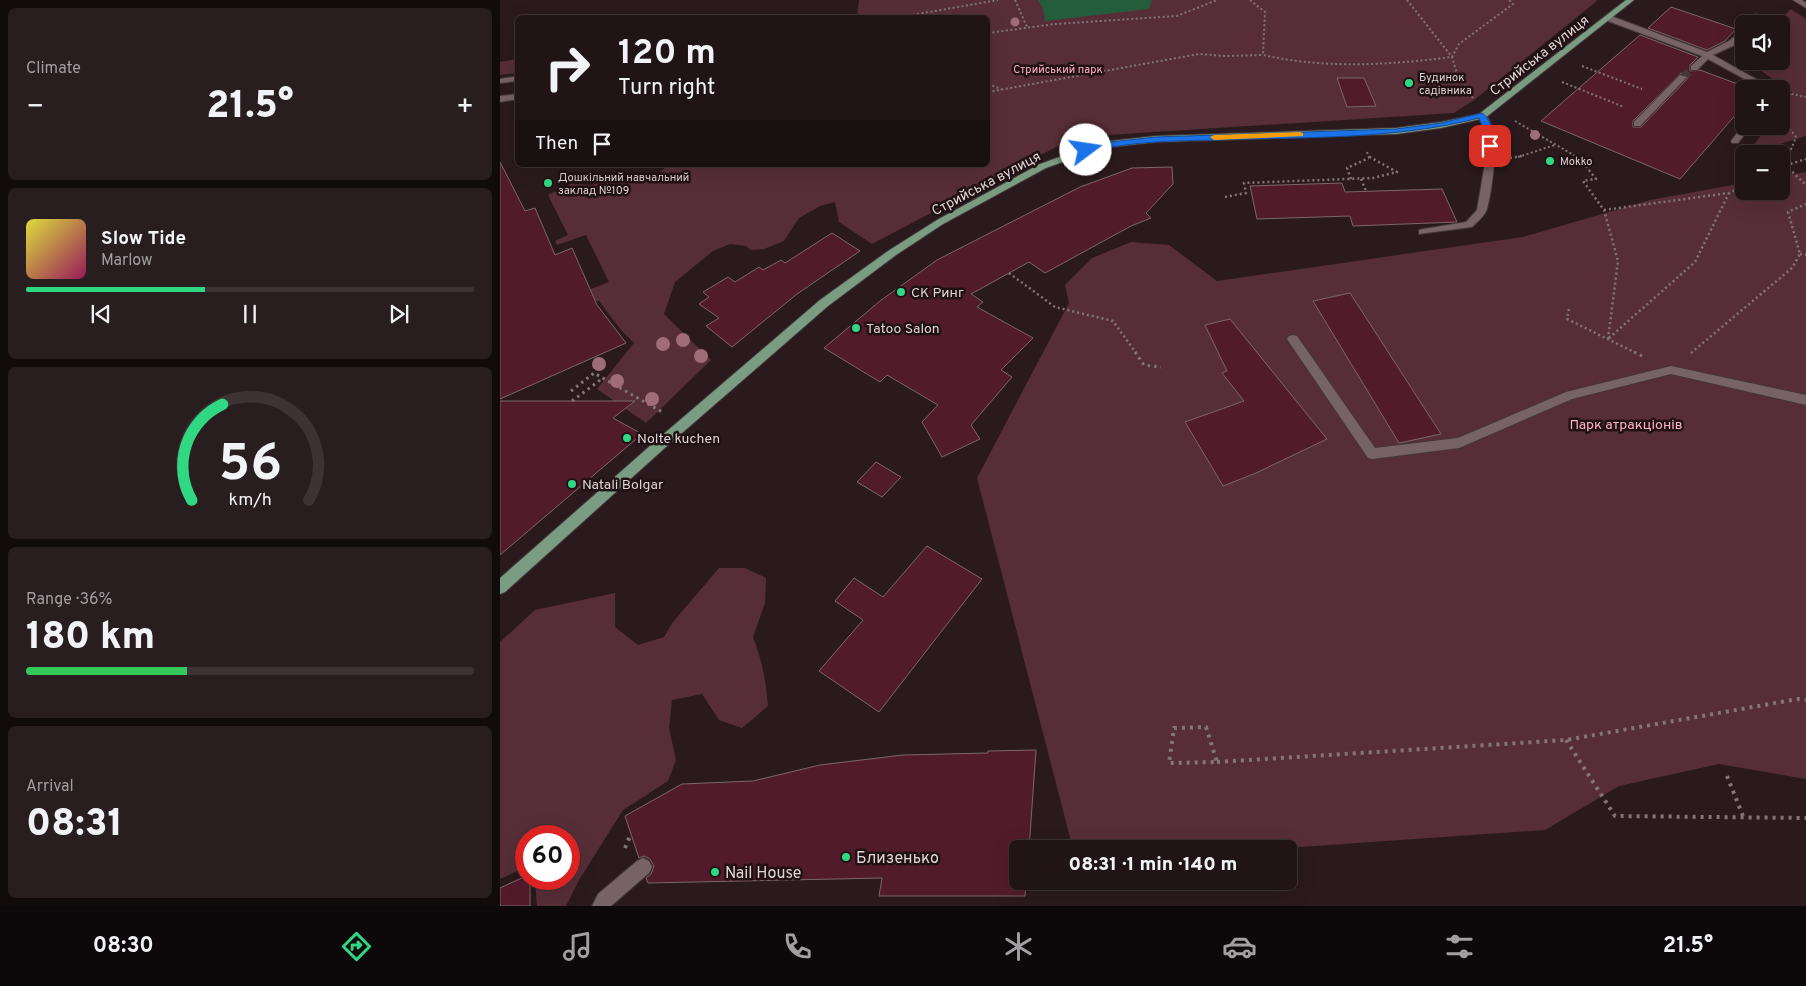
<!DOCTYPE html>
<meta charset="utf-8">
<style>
:root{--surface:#201416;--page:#281d1f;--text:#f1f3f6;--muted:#a29ea1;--line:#3d3335;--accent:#30d883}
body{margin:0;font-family:Overpass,sans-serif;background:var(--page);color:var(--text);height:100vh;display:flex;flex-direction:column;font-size:19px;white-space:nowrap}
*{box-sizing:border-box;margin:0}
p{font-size:16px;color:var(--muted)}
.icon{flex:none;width:28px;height:28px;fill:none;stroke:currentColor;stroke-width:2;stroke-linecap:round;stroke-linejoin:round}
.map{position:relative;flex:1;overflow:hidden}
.drawer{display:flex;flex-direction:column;gap:8px;padding:8px;background:#120b0c;width:500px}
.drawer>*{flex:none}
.banner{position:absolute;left:15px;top:15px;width:475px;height:152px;border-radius:8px;box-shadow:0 5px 20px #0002,0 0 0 1px var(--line);background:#201416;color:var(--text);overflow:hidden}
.tools{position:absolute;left:1235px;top:15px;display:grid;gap:10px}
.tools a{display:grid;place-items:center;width:55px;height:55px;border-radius:8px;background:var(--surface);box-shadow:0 5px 20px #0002,0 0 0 1px var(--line);font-size:25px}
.speed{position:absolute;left:15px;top:825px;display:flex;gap:10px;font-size:25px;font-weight:700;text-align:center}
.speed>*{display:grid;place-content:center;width:65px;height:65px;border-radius:50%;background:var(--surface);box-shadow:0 5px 20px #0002,0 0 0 1px var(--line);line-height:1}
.speed .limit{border:8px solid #d22;background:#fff;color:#111}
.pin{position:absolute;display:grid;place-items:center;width:42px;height:42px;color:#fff;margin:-21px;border-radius:10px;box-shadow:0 2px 8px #0006}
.me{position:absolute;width:55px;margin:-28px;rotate:76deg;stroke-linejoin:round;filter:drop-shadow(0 0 4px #0008)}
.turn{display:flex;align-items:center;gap:18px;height:105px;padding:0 20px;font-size:22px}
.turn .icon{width:65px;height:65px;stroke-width:2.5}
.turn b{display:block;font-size:35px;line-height:42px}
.then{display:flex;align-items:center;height:48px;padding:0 20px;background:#0003;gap:10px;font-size:19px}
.big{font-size:38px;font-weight:800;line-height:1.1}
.drawer .widget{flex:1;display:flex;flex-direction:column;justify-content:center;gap:8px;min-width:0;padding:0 18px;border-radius:8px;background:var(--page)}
.drawer .dial{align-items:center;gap:0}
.dial svg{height:130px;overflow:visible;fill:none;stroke:var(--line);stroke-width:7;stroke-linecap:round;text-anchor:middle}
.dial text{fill:var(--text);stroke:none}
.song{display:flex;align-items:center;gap:15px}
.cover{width:60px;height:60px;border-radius:8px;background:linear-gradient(135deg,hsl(60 70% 55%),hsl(330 70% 35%))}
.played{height:5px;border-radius:2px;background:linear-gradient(90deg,var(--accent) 40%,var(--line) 40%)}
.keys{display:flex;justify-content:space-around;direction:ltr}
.heat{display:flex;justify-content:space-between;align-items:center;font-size:28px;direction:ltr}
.charge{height:8px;border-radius:4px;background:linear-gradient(90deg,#34c759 36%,var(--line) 0)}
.trip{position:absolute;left:509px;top:840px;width:288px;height:50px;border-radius:8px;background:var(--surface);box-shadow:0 5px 20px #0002,0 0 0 1px var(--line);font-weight:800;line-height:50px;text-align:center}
.tabs{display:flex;height:80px;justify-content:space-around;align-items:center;background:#0d0809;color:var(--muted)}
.tabs .icon{width:35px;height:35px}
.tabs .on{color:var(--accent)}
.tabs b{font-size:22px;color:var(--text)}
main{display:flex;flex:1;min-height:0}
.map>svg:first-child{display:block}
</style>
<main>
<section class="drawer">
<div class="widget"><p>Climate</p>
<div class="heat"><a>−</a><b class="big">21.5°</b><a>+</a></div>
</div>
<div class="widget">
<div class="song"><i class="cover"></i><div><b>Slow Tide</b><p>Marlow</p></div></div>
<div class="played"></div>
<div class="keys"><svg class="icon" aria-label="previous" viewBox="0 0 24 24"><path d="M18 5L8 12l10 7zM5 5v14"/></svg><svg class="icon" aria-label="pause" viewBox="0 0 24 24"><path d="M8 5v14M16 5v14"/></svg><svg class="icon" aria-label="next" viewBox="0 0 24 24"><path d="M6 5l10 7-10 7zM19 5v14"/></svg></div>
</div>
<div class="widget dial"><svg viewBox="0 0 100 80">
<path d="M14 69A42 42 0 1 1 86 69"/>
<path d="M14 69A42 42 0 0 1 33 10" stroke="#30d883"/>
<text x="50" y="56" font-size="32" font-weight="700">56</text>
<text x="50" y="72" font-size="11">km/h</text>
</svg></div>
<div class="widget"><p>Range · 36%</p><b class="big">180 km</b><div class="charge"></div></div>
<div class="widget"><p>Arrival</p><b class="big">08:31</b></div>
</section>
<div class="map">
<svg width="1306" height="906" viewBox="0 0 1306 906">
<rect width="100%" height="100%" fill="#2a1a1d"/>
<!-- green -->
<path fill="#572e38" d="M 359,0 L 1098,0 L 974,100 L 954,113 L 575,137 L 372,244 L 339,222 L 335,202 L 320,206 L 299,218 L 284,241 L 264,249 L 251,250 L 246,246 L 230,244 L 213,251 L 175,282 L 164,314 L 211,360 L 146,423 L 97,389 L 134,343 L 121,330 L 99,301 L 77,303 L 73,296 L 109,282 L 86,235 L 57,245 L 55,241 L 68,235 L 48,195 L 71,184 L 91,185 L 133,174 L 144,176 L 159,173 L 168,165 L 488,165 L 488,18 L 357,17 Z
M 1291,9 L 1306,19 L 1306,136 L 1247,154 L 1268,126 L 1281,126 L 1281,109 L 1293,93 L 1247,61 L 1281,61 L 1281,24 L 1276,24 Z
M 17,59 L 17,73 L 0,75 L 0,62 Z
M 1306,172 L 1306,779 L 1219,764 L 1119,786 L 1045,830 L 771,849 L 573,849 L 477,478 L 569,303 L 565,285 L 592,258 L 631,242 L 669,245 L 717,281 L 1023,237 L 1150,200 L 1244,183 L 1244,191 L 1281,191 L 1281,176 Z
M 219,568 L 245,568 L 266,578 L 265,603 L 253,637 C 262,660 266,681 268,706 L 242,728 L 219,720 L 202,694 L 172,700 L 169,728 L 176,760 L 168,781 L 123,810 L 79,880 L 66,906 L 37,906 L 35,879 L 69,879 L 69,836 L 26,836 L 26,867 L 0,879 L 0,642 L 35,610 L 115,593 L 115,627 L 138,645 L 164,637 L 173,622 Z"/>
<!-- water -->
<path fill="#235d3b" d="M 538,0 L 652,0 L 649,9 L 545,21 L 543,8 Z"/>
<!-- building -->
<path fill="#521b2c" stroke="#7b676b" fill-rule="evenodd" d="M 1171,7 L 1236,29 L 1225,41 L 1207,50 L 1148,28 Z
M 1140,35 L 1198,57 L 1190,65 L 1190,71 L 1200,70 L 1251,89 L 1244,89 L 1244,105 L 1180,179 L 1041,121 ZM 1181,73 L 1188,75 L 1188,78 L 1141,127 L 1133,127 L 1133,121 Z
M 837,78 L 864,78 L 876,106 L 847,107 Z
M 0,162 L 25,211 L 35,208 L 55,255 L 72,248 L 97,305 L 126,343 L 0,399 Z
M 672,167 L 673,184 L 646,213 L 651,218 L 631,226 L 545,273 L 529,262 L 471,294 L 483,302 L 477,307 L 533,338 L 501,370 L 512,377 L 471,425 L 480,439 L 442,457 L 422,422 L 438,405 L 387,375 L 380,382 L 324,348 L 380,301 L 437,260 L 580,187 L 632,168 Z
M 842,183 L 845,192 L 942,189 L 957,222 L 853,226 L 850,216 L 757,219 L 750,186 Z
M 332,233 L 360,251 L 297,294 L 232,347 L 206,326 L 219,318 L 199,304 L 209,297 L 203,292 L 228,277 L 235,282 L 259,267 L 263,270 L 281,260 L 285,263 Z
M 850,293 L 861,310 L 941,434 L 899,443 L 813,301 Z
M 730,319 L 827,439 L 756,473 L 723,486 L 685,422 L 744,401 L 722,373 L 727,371 L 705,325 Z
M 0,401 L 135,401 L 113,418 L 142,434 L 0,555 Z
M 376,462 L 401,477 L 382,497 L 357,482 Z
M 427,546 L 482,579 L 379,712 L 319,671 L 363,620 L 335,601 L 354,578 L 383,597 Z
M 536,750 L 529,849 L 518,849 L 518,881 L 526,881 L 525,896 L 379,896 L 382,878 L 148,883 L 146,878 L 151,874 L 154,866 L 150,859 L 144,856 L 139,858 L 125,816 L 182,784 L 253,781 L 320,765 L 403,755 L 488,753 L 488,751 Z
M 26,876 L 26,879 L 30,879 L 30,906 L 0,906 L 0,888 Z"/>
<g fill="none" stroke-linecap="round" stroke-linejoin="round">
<!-- minor-tunnel -->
<path stroke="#453639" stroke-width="8" stroke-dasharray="8 4" stroke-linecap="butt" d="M 1183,77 L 1194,68"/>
<!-- minor casing -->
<g stroke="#433639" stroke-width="2">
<path id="minor" d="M 1293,0 L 1302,0 L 1306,3 L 1306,8 Z
M 1255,14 L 1262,16 L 1254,24 L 1246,24 Z
M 1105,16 L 1111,16 L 1207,52 L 1229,41 L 1244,28 L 1244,35 L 1235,45 L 1213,55 L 1274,89 L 1263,89 L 1208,59 L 1197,70 L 1191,70 L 1191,66 L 1202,56 L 1105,20 Z
M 1180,75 L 1187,77 L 1140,126 L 1134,126 L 1134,122 Z
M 18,76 L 18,81 L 0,83 L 0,79 Z
M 18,94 L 18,99 L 0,102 L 0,96 Z
M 982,113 C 1003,122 992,191 987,209 C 985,216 977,222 972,227 L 919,234 L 919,230 L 923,229 L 966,222 L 977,210 L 986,157 L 986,135 L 978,116 Z
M 1244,124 L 1244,126 L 1251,126 L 1238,143 L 1232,143 L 1231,141 Z
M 793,335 L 797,336 L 875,448 L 958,438 L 1066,392 L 1171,366 L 1306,395 L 1306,405 L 1171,374 L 1072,399 L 959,448 L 872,459 L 868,458 L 789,342 L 787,339 L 789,336 Z
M 143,858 L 149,861 L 152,867 L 149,873 L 111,906 L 92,906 L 98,894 L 137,861 Z"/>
</g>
<!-- major casing -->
<g stroke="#433639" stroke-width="2">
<path id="major" d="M 1126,0 L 1134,0 L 985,118 L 941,128 L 896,134 L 656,142 L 602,148 L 546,168 L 443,224 L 396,255 L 328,306 L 167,446 L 5,592 L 0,594 L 0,578 L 159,438 L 320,300 L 388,251 L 437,220 L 540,164 L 601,142 L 656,136 L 896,128 L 941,122 L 979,114 Z"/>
</g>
<!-- path-far3 -->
<path stroke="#837578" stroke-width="2" stroke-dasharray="2 2.5" stroke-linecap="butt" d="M 515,0 L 527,27
M 750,0 L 765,12 L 763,55 C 826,69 888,65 952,57 L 959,44 L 1013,4 L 1009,0
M 907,0 L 952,57 L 957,74 L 973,98
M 395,18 L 498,0
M 488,33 L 555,24 L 677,16 L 717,0
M 1082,66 L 1142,89
M 1062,82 L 1124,107
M 488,84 L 501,89
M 488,92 L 699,54 L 725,56 L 763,55
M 1287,93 L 1306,97
M 1281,118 L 1296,137 L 1288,157
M 1015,121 L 1077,157
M 867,152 L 869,157
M 1018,157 L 1055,145"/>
<!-- path-far2 -->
<path stroke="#837578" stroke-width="2.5" stroke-dasharray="2 3" stroke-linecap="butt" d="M 1075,156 L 1080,159 L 1096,179 L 1083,181 L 1104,210 L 1118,261 L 1108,339
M 1010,158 L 1022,156
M 1285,165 L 1289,156
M 1285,165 L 1306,185
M 1281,167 L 1306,159
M 851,179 L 847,168 L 869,158
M 861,179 L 866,191
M 725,197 L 746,193 L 744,183 L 873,178 L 897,172 L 868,156
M 1104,210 L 1229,193 L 1244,186
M 1300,254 L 1306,255
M 509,273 L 555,307 L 613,321 L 636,353
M 1069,309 L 1067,319 L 1136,353
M 1109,338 L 1195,262 L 1229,193
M 1191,353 L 1292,268 L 1300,254 L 1288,212 L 1306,204"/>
<!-- path-far1 -->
<path stroke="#837578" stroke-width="3" stroke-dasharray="2.5 4" stroke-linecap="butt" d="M 635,352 L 644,365 L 661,367
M 1134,352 L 1142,356
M 71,391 L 94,373 L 164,413
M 72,401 L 103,378"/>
<!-- path -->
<path stroke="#837578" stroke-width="4" stroke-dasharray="3 5" stroke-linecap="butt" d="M 706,727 L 717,762 L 669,763 L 674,728 Z
M 1066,740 L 1115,816 L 1306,818
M 717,762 L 1066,740 L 1298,699 L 1306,700
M 1227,776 L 1243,816
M 125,848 L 131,834"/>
<!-- minor -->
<use href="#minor" fill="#776367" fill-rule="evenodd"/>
<!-- major -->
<use href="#major" fill="#7a9c82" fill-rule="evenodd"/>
</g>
<!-- trees -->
<g fill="#9e6d78">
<circle cx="515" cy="22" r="4.5"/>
<circle cx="1035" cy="135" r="5"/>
<circle cx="183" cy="340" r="7"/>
<circle cx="163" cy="344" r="7"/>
<circle cx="201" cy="356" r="7"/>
<circle cx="99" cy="364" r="7"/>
<circle cx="117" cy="381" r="7"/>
<circle cx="152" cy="399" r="7"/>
</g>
<!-- route -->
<path fill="#1a73e8" stroke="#114b97" d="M 982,113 C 991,118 996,138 993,147 L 986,146 L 986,135 L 979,118 C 893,140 803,137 715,140 C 672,141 628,141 586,153 L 582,150 L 601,143 L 656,137 L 896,129 L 941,123 Z"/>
<!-- slow -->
<path fill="#f59e0b" d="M 800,132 L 803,133 L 803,136 L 714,140 L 710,137 L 714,135 Z"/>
<!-- markers -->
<g fill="#30d883" stroke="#201114" stroke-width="2">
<circle cx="909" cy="83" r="5"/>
<circle cx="1050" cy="161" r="5"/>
<circle cx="48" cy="183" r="5"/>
<circle cx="401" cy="292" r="5"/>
<circle cx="356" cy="328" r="5"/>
<circle cx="127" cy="438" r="5"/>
<circle cx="72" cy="484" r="5"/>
<circle cx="346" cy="857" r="5"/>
<circle cx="215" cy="872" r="5"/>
</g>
<g text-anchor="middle" stroke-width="5" stroke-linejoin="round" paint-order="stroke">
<!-- far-park labels -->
<g font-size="11" fill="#fdb1c2" stroke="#201114">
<text x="558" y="73">Стрийський парк</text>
</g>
<!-- far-poi labels -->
<g font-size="11" fill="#dfd3d5" stroke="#201114" text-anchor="start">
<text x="919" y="81">Будинок<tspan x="919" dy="13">садівника</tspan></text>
<text x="1060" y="165">Mokko</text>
<text x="58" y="181">Дошкільний навчальний<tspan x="58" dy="13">заклад №109</tspan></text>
</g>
<!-- street labels -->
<g font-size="14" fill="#dfd3d5" stroke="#201114">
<text transform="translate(1039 55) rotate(-38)" y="5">Стрийська вулиця</text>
<text transform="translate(486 183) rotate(-28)" y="5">Стрийська вулиця</text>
</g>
<!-- poi labels -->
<g font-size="14" fill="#dfd3d5" stroke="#201114" text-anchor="start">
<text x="411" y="297">СК Ринг</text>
<text x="366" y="333">Tatoo Salon</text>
<text x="137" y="443">Nolte kuchen</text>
<text x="82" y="489">Natali Bolgar</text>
</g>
<!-- park labels -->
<g font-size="14" fill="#fdb1c2" stroke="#201114">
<text x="1126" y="429">Парк атракціонів</text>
</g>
<!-- near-poi labels -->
<g font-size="16" fill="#dfd3d5" stroke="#201114" text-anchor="start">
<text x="356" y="863">Близенько</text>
<text x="225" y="878">Nail House</text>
</g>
</g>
</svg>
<div class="tools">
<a><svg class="icon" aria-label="sound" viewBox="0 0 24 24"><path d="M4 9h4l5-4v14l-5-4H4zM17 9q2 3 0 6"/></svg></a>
<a>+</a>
<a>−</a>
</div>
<div class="speed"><div class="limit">60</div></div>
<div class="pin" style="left:990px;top:146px;background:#d93025"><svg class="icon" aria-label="arrive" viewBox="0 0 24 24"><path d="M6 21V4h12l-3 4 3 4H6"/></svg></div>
<svg class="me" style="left:586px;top:150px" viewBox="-20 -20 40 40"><circle r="19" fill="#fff"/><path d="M0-13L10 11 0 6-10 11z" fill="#1a73e8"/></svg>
<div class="trip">08:31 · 1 min · 140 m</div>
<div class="banner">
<div class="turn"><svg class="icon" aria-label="right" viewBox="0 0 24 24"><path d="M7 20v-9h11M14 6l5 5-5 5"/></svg><div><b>120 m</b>Turn right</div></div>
<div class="then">Then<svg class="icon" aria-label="arrive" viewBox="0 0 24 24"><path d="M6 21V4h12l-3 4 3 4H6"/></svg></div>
</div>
</div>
</main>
<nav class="tabs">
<b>08:30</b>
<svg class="icon on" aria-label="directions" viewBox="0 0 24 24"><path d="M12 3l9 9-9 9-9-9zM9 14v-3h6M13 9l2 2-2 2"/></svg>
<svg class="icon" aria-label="music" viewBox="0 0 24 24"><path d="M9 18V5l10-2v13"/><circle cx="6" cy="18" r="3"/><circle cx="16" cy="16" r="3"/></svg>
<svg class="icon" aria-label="phone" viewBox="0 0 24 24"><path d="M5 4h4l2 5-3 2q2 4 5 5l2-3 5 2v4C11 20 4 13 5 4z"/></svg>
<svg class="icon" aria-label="climate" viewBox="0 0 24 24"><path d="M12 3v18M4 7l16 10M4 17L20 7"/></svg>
<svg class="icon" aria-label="car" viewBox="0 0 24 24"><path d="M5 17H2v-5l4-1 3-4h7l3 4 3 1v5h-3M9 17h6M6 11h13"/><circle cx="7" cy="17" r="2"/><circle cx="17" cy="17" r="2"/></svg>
<svg class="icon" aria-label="filters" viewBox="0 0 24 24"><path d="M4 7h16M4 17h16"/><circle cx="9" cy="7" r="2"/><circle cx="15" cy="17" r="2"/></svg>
<b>21.5°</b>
</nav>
